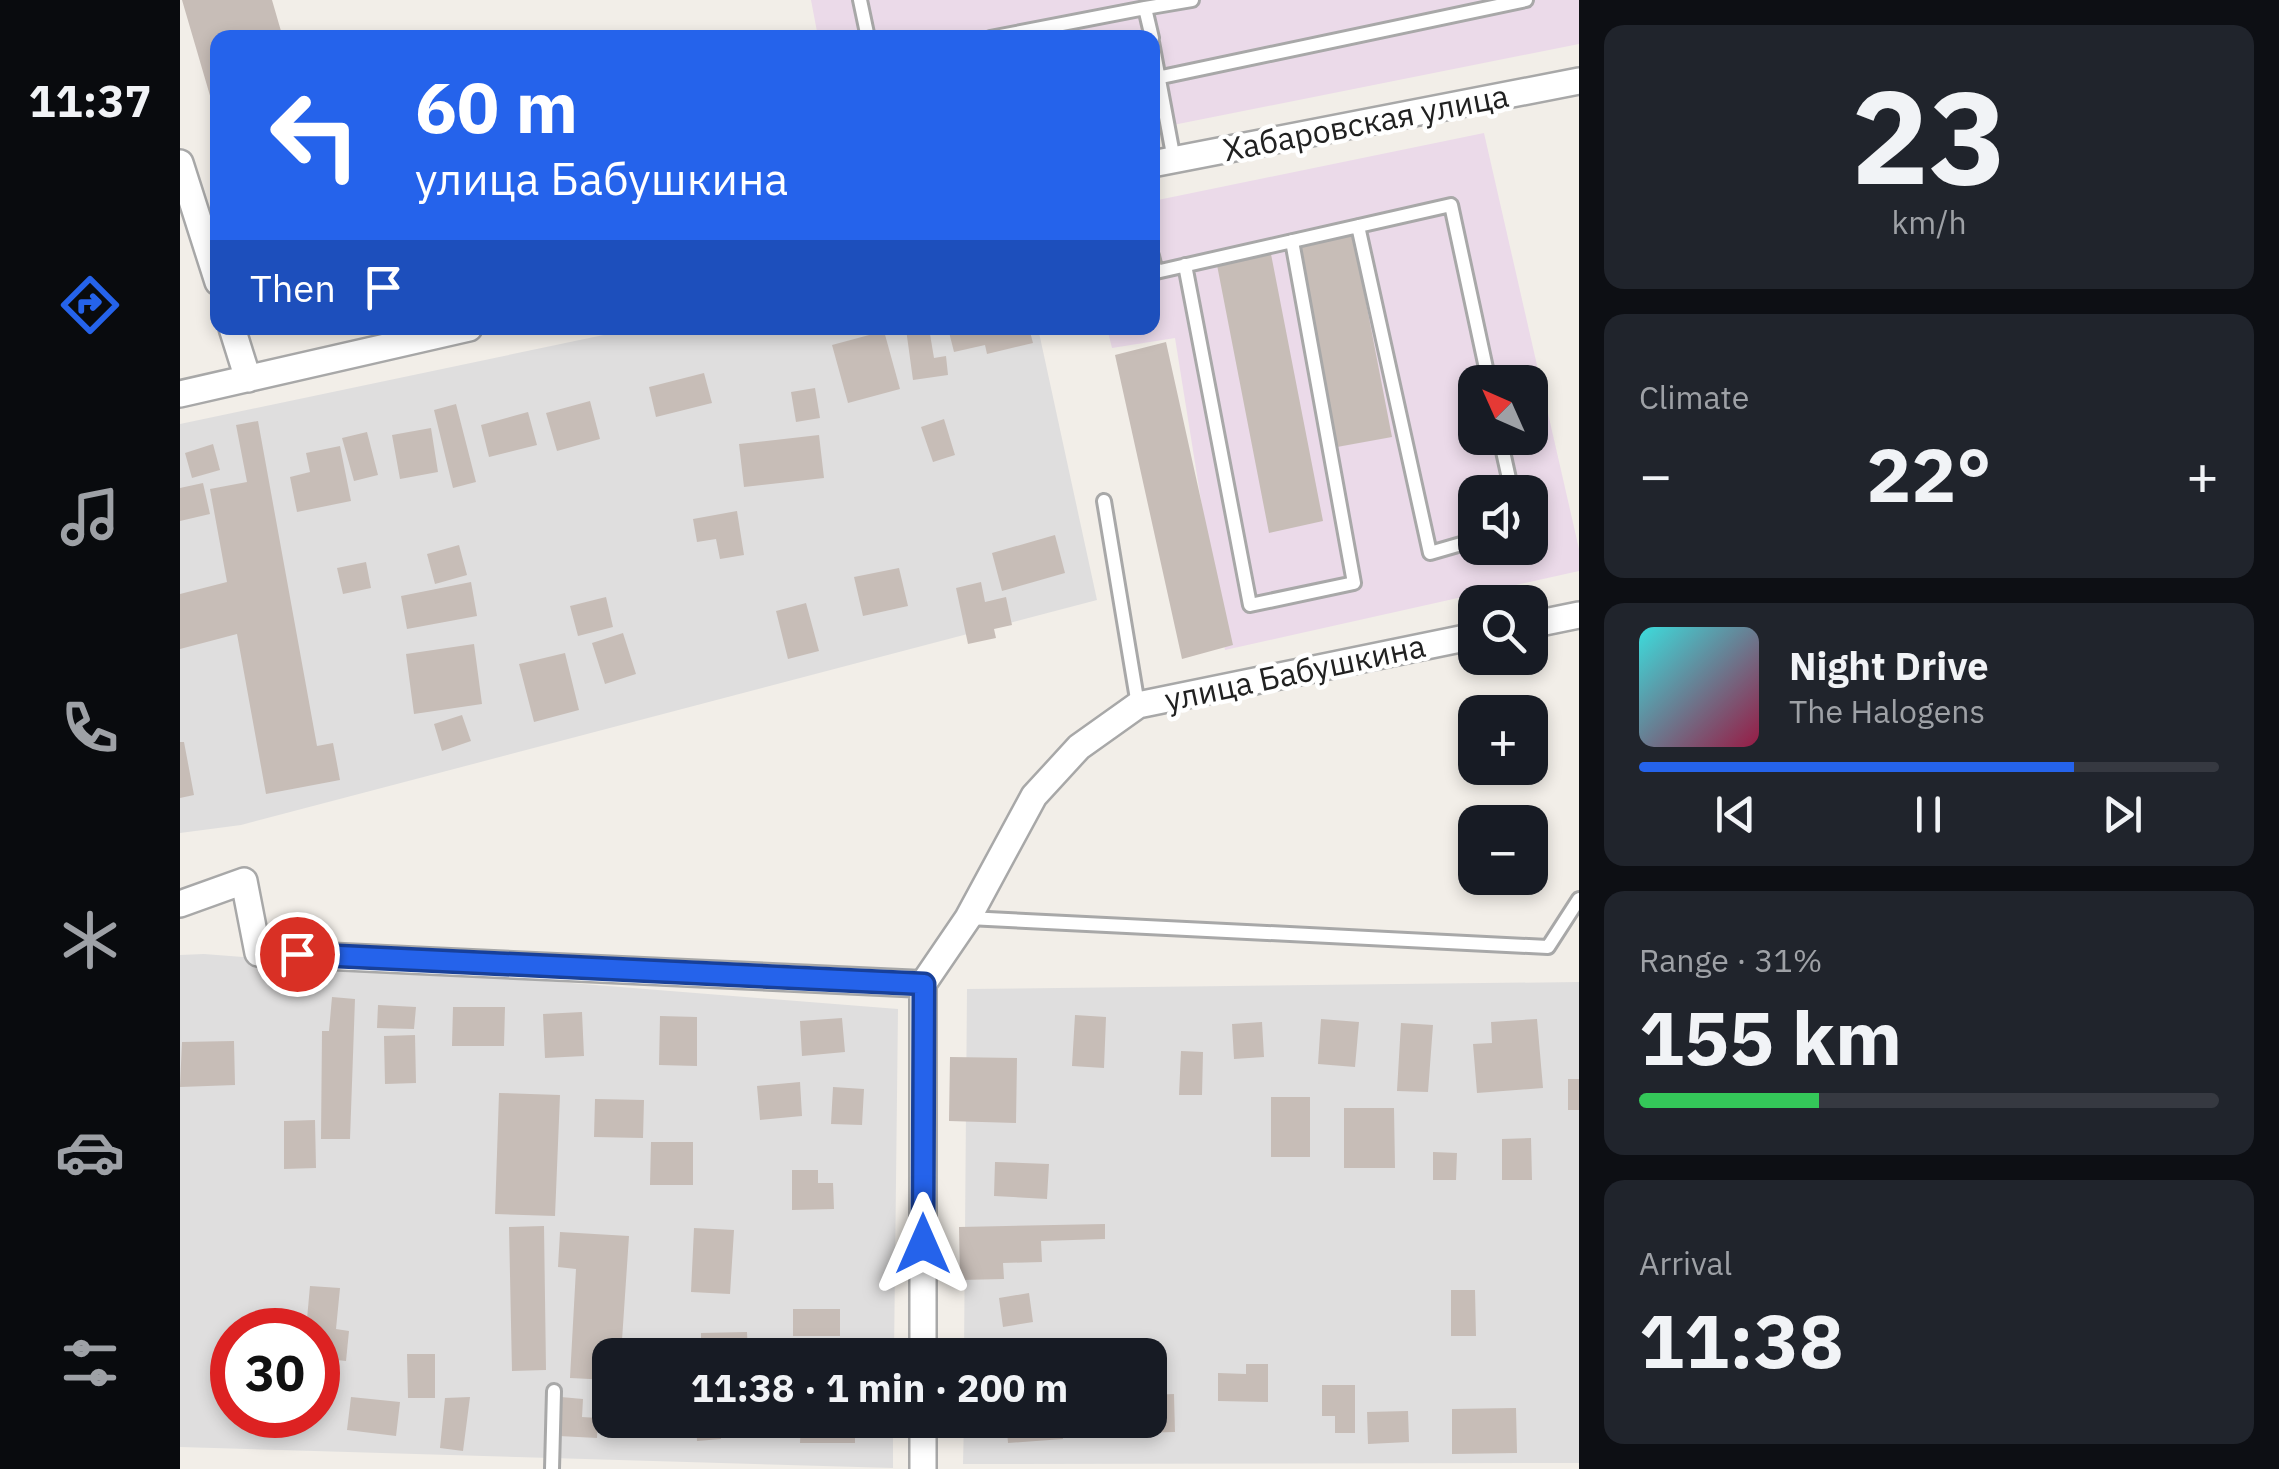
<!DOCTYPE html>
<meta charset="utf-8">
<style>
:root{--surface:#171b24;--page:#20242c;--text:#f1f3f6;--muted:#9ea1a6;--line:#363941;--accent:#2563eb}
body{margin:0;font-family:"IBM Plex Sans",sans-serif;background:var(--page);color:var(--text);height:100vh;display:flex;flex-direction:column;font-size:38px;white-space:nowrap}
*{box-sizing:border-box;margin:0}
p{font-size:32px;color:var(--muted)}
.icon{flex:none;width:55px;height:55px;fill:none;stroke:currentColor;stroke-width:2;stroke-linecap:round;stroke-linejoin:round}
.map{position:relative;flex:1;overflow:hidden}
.sheet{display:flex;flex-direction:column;gap:25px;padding:25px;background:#0d0f14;width:700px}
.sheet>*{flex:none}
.guide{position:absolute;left:30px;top:30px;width:950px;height:305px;border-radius:20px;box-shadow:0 5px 15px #0003;background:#2563eb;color:#fff;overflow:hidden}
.needle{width:65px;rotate:315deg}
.controls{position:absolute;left:1278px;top:365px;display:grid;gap:20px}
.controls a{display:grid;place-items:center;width:90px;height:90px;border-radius:20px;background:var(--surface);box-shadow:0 5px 15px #0003;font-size:50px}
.speed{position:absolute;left:30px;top:1308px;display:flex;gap:20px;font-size:50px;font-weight:700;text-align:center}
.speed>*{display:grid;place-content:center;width:130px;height:130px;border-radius:50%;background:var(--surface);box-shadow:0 5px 15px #0003;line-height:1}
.speed .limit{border:15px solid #d22;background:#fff;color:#111}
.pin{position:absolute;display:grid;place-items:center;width:85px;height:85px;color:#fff;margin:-42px;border:5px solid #fff;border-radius:50%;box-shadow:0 2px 10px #0007}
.me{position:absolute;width:110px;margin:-55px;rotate:0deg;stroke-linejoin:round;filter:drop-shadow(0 0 8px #0008)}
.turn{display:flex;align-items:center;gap:35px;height:210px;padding:0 40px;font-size:45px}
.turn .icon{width:130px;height:130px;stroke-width:2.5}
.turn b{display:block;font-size:70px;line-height:85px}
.then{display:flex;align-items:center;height:95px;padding:0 40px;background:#0003;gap:20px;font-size:38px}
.big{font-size:75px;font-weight:800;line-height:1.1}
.sheet .tile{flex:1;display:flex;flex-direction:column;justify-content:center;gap:15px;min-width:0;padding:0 35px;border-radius:20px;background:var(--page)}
.sheet .dial{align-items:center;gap:0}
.dial b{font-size:130px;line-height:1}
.song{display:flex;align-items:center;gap:30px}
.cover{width:120px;height:120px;border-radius:15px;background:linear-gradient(135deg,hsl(180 70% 55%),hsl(340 70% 35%))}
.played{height:10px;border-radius:5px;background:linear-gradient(90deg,var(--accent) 75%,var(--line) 75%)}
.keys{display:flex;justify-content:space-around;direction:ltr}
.heat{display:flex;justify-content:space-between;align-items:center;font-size:55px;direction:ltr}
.charge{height:15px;border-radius:8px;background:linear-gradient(90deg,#34c759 31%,var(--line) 0)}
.trip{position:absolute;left:412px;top:1338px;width:575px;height:100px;border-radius:20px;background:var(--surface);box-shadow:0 5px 15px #0003;font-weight:800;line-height:100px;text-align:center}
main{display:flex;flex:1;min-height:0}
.tab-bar{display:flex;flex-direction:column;width:180px;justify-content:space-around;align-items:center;background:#090b0e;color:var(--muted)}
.tab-bar .icon{width:70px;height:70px}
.tab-bar .current{color:var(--accent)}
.tab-bar b{font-size:45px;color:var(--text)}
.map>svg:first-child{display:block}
</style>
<main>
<nav class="tab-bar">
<b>11:37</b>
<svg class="icon current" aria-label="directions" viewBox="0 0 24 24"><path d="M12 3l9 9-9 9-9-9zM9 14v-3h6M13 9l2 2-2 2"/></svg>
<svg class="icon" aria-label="music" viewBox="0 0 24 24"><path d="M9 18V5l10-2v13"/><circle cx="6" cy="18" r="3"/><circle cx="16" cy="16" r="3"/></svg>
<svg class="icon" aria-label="phone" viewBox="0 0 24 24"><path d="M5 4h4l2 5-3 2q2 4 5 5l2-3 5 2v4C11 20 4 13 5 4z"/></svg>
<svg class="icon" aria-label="climate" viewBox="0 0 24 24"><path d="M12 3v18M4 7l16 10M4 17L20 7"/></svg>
<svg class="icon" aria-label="car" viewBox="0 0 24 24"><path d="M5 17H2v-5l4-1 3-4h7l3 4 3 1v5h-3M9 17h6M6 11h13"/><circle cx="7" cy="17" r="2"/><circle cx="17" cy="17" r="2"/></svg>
<svg class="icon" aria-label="filters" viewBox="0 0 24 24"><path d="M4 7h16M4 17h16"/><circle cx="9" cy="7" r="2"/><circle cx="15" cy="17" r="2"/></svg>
</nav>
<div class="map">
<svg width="1399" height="1469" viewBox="0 0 1399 1469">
<rect width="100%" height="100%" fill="#f2eee8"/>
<!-- residential -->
<path fill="#dfdede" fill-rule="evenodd" d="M 457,328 L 858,328 L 917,600 L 61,825 L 0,833 L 0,424 Z
M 24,954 L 718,1009 L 714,1355 L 430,1355 L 430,1420 L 713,1420 L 713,1468 L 0,1447 L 0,955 ZM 52,1330 L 138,1330 L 138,1415 L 52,1415 Z
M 1399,982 L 1399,1463 L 783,1464 L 784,1420 L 970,1420 L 970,1355 L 784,1355 L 787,989 Z"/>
<!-- industrial -->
<path fill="#ebdae9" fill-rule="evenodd" d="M 631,0 L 1399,0 L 1399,44 L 973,129 L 972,38 L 638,37 Z
M 1304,133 L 1399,549 L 1399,571 L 1045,650 L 995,338 L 932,348 L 927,328 L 972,328 L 973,201 ZM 1295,382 L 1350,382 L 1350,438 L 1295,438 ZM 1295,492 L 1350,492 L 1350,548 L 1295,548 Z"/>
<!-- building -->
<path fill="#c7bdb7" d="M 2,0 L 92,0 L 103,38 L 38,38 L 38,123 Z
M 1173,235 L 1212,437 L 1157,447 L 1118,244 Z
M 1091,254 L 1143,521 L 1089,533 L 1037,265 Z
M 749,328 L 754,358 L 766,356 L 768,375 L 733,380 L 726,329 Z
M 768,328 L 849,328 L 853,343 L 807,354 L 805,345 L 774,352 Z
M 704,331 L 720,389 L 668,403 L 652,345 Z
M 986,342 L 1053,645 L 1002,659 L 935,355 Z
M 524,373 L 532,403 L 476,417 L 469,387 Z
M 635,388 L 640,418 L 616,422 L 611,392 Z
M 410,401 L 420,439 L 377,451 L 366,413 Z
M 276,404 L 296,482 L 273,488 L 254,410 Z
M 348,412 L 357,445 L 309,457 L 301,425 Z
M 764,419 L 775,455 L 753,462 L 741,427 Z
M 78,421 L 137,746 L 153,743 L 160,780 L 86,794 L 57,634 L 0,649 L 0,594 L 47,582 L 30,489 L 67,482 L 56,425 Z
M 251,428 L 258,472 L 220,479 L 212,435 Z
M 187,432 L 198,475 L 174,481 L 162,438 Z
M 639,435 L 644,478 L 564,487 L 559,444 Z
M 33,444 L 40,470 L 12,478 L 5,453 Z
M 160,446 L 171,501 L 117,512 L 110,477 L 130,472 L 126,453 Z
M 23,483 L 30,514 L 0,521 L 0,488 Z
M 557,511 L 564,555 L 540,559 L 536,539 L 517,542 L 513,519 Z
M 875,535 L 885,573 L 822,591 L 812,553 Z
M 279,545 L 287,575 L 255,584 L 247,554 Z
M 186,562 L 191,588 L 163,594 L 157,568 Z
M 719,568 L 728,606 L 683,616 L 674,577 Z
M 291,582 L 297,616 L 227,629 L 221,596 Z
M 801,582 L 805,602 L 826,597 L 832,625 L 814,629 L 816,638 L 788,644 L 776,588 Z
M 426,597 L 433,627 L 398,636 L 390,606 Z
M 626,603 L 639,651 L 608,659 L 596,611 Z
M 443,633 L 456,674 L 425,684 L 412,643 Z
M 294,644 L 302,704 L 234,714 L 226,654 Z
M 385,653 L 399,710 L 354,722 L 339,664 Z
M 282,715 L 291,741 L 262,751 L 254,724 Z
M 0,742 L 4,742 L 14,795 L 0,798 Z
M 152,997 L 175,999 L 170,1139 L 141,1139 L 142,1031 L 149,1031 Z
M 198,1005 L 236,1007 L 234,1029 L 197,1028 Z
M 273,1007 L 325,1007 L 324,1046 L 272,1046 Z
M 402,1012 L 404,1056 L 365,1058 L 363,1014 Z
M 895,1015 L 926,1017 L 924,1068 L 892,1066 Z
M 480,1016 L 517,1017 L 517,1066 L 479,1065 Z
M 662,1018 L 665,1052 L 622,1056 L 620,1021 Z
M 1141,1019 L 1179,1022 L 1175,1067 L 1138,1064 Z
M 1357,1019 L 1363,1088 L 1297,1093 L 1293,1044 L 1312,1043 L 1311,1022 Z
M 1082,1022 L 1084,1057 L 1054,1059 L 1052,1024 Z
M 1221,1023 L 1253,1025 L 1248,1092 L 1217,1091 Z
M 235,1035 L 236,1083 L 205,1084 L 204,1036 Z
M 54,1041 L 55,1085 L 0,1087 L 2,1042 Z
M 1001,1051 L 1023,1052 L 1022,1095 L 999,1095 Z
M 770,1057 L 837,1058 L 836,1123 L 769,1121 Z
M 1388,1079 L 1399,1079 L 1399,1110 L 1388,1110 Z
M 620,1082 L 622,1116 L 580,1120 L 577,1086 Z
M 653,1087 L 684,1089 L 682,1125 L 651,1124 Z
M 319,1093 L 380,1095 L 375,1216 L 315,1214 Z
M 1091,1097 L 1130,1097 L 1130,1157 L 1091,1157 Z
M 415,1099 L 464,1100 L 463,1138 L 414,1137 Z
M 1164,1108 L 1214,1108 L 1215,1168 L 1164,1168 Z
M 135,1120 L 136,1168 L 104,1169 L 104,1121 Z
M 1351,1138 L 1352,1180 L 1322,1180 L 1322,1139 Z
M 471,1142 L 513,1142 L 513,1185 L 470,1185 Z
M 1253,1152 L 1277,1153 L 1276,1180 L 1253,1180 Z
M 815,1162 L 869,1164 L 867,1199 L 814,1196 Z
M 612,1170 L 638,1170 L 638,1183 L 653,1183 L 654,1209 L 612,1210 Z
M 925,1224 L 925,1239 L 861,1241 L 862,1262 L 823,1263 L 824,1279 L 780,1280 L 779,1227 Z
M 364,1226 L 366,1370 L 332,1371 L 329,1227 Z
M 514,1228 L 554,1230 L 550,1294 L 511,1292 Z
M 380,1232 L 449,1236 L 441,1355 L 430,1355 L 430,1380 L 390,1378 L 396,1269 L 378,1267 Z
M 130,1286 L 160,1288 L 156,1329 L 169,1331 L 166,1361 L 138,1358 L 138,1330 L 126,1330 Z
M 1271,1290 L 1295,1290 L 1296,1336 L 1271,1336 Z
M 849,1293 L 853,1322 L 823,1327 L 819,1298 Z
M 613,1309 L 660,1309 L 660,1336 L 613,1336 Z
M 567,1332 L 568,1355 L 521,1353 L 521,1333 Z
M 630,1343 L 677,1343 L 677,1355 L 630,1355 Z
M 227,1354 L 255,1354 L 255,1398 L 228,1398 Z
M 1066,1364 L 1088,1364 L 1088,1402 L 1038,1401 L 1038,1373 L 1066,1374 Z
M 1142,1385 L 1175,1385 L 1175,1433 L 1155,1433 L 1155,1416 L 1142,1416 Z
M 994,1394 L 995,1432 L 957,1433 L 956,1420 L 970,1420 L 970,1395 Z
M 171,1397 L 220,1402 L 216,1436 L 167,1430 Z
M 290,1397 L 283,1451 L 260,1448 L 265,1398 Z
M 381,1397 L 403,1399 L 402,1417 L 418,1418 L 417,1438 L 379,1436 Z
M 1336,1408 L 1337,1453 L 1272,1454 L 1272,1409 Z
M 1228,1411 L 1229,1442 L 1188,1444 L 1187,1412 Z
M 58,1415 L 96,1415 L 96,1425 L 58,1425 Z
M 453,1420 L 501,1420 L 501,1434 L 452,1432 Z
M 516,1420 L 541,1420 L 541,1439 L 517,1441 Z
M 570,1420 L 594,1420 L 595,1433 L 571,1434 Z
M 621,1420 L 675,1420 L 675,1443 L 620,1443 Z
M 826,1420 L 882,1420 L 883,1439 L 828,1443 Z"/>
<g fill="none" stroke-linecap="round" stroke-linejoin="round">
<!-- lane casing -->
<g stroke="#a8a8a8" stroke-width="18">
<path id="lane" d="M 680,0 L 688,38
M 965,8 L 1012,0
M 810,38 L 965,8 L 972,38
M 972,42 L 994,160
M 972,79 L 1346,0
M 1178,226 L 1250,553 L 1295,540
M 972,256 L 976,272 L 1271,205 L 1309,382
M 1005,265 L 1070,605 L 1174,583 L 1112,241
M 1320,438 L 1332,492
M 924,501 L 958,705
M 788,918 L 1368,947 L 1399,899
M 372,1469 L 374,1391"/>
</g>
<!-- street casing -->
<g stroke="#a8a8a8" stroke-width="30">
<path id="street" d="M 0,163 L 38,282
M 972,164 L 1399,81
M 52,328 L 68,379
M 0,394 L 289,328
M 1350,625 L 1399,615
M 0,904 L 64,881 L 78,953 L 743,984 L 788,918 L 854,796 L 899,747 L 958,705 L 1295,636
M 743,1355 L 743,984
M 743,1469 L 743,1420"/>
</g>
<!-- lane -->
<use href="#lane" stroke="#fff" stroke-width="12"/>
<!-- street -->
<use href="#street" stroke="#fff" stroke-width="25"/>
</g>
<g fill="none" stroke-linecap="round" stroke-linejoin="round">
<!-- route casing -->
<g stroke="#184099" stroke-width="25">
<path id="route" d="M 117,954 L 744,984 L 743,1244"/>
</g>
<!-- route -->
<use href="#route" stroke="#2563eb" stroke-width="18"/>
</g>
<g text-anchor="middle" stroke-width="9" stroke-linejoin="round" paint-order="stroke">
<!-- street labels -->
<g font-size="32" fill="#212121" stroke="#fff">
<text transform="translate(1186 123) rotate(-11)" y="11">Хабаровская улица</text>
<text transform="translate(1115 673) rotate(-12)" y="11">улица Бабушкина</text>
</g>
</g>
</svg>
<div class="controls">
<a><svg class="needle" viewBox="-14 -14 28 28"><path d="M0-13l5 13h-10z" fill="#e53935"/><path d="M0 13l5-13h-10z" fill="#9ea1a6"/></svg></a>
<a><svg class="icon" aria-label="sound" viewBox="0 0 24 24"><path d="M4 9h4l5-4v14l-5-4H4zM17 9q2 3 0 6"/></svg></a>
<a><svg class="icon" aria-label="search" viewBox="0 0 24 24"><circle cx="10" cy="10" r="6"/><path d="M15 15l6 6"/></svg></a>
<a>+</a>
<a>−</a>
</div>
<div class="speed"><div class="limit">30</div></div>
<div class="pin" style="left:117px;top:954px;background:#d93025"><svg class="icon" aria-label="arrive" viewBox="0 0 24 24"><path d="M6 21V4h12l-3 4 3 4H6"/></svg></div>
<svg class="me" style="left:743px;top:1244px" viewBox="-20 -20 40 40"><path d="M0-17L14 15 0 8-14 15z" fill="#2563eb" stroke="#fff" stroke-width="4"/></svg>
<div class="trip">11:38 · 1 min · 200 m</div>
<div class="guide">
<div class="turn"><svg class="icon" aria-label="left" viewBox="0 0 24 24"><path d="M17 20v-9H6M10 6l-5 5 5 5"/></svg><div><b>60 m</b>улица Бабушкина</div></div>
<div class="then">Then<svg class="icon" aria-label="arrive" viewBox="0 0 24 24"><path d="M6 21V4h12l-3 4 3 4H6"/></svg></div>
</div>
</div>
<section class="sheet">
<div class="tile dial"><b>23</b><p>km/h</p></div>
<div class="tile"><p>Climate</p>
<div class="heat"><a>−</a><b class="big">22°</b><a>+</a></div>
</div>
<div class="tile">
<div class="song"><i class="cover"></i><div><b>Night Drive</b><p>The Halogens</p></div></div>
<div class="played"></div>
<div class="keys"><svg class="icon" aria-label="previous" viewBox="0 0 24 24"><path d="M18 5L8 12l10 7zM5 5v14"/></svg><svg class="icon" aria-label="pause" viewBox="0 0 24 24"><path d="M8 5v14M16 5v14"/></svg><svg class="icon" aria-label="next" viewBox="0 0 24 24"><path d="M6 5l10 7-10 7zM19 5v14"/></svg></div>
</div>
<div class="tile"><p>Range · 31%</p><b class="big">155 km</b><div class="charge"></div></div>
<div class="tile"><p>Arrival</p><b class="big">11:38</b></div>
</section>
</main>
